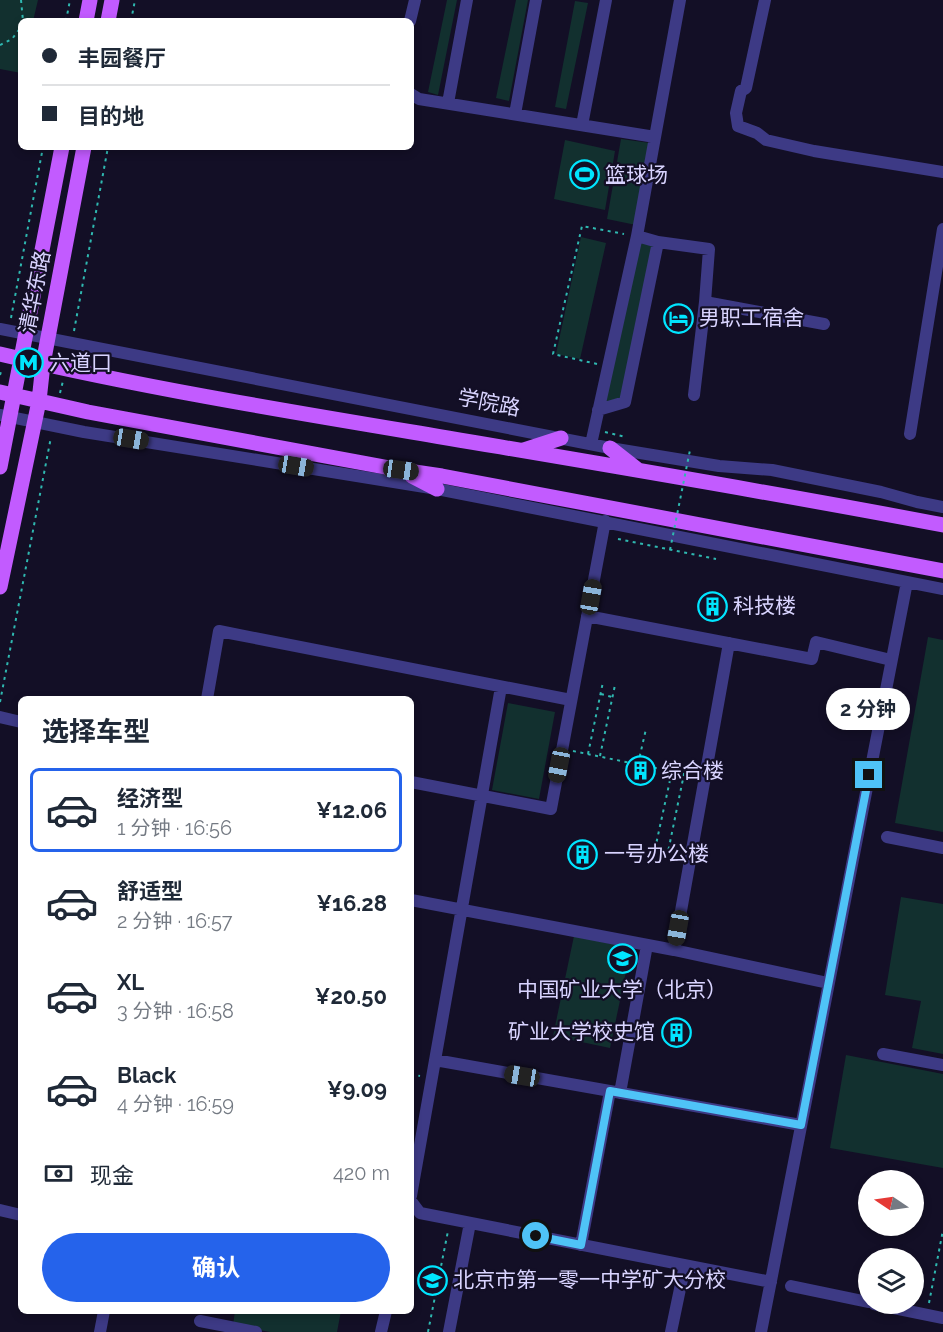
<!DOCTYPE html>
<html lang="zh">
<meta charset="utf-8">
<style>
:root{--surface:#fff;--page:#f6f6f7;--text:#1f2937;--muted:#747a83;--line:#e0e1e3;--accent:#2563eb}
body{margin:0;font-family:Raleway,"Noto Sans SC",sans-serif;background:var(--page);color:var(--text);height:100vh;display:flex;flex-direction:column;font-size:22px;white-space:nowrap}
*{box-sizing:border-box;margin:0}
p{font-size:20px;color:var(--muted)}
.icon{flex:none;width:33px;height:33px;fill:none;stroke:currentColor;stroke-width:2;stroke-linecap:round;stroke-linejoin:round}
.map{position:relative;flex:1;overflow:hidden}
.panel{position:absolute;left:18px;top:696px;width:396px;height:618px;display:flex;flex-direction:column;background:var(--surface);border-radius:9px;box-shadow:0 3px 9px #0003}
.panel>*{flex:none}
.banner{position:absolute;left:18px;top:18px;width:396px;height:132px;border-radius:9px;box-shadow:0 3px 9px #0003;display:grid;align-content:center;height:132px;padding:0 24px;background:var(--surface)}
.needle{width:39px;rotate:283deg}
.tools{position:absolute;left:858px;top:1170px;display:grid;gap:12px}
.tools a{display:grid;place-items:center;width:66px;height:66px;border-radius:50%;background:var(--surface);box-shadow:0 3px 9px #0003;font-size:30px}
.end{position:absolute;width:27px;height:27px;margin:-14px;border:8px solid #4fc3f7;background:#111;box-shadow:0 0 0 3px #111}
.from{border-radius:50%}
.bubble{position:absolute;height:42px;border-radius:21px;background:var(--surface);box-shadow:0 3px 9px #0003;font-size:20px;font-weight:700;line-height:42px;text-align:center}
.car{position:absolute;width:18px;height:36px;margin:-18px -9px;border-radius:8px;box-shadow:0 0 4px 2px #0007;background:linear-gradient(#222 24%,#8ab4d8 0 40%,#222 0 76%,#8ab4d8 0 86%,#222 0)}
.banner b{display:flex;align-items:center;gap:21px;height:57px;font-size:22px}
.banner b+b{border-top:2px solid var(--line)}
.banner i{width:15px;height:15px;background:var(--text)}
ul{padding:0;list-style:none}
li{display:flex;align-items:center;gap:18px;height:84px;margin:0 12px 9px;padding:0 12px;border:3px solid transparent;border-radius:9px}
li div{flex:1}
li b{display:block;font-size:22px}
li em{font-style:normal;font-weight:700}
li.current{border-color:var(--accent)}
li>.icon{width:54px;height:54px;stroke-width:1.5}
h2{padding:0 24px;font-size:27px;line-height:72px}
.pay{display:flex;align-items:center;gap:15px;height:66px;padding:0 24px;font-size:22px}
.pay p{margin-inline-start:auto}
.button{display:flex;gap:12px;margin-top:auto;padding:12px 24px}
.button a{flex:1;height:69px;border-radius:36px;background:var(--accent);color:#fff;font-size:24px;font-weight:700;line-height:69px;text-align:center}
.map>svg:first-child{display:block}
.green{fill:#12302f}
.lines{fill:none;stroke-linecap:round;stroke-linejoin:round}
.path{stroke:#2fb8b0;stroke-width:2;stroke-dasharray:3 4.5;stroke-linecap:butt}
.minor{stroke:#3d3a85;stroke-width:12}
.major{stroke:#c25bff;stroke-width:15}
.path-bridge{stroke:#2fb8b0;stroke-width:2;stroke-dasharray:3 4.5;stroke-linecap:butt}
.route{stroke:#4fc3f7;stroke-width:8}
.labels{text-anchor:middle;stroke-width:4.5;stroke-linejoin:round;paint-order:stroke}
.poi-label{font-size:21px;fill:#d9d4ff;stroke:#130f26;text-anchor:start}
.street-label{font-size:21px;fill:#d9d4ff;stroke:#130f26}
</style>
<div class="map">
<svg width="943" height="1332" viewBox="0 0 943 1332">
<rect width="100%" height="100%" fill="#130f26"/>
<!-- green -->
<path class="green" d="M0 0H38L33 21H21V73L0 69Z
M447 0H457L438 95 428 92Z
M516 0H528L509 101 496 98Z
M575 1 588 3 566 109 555 107Z
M621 139 650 143 636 225 607 219Z
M565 140 615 151 605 210 554 199Z
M581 237 606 243 580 359 556 354Z
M638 241 656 244 619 404 603 400Z
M928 637 943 640V832L895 823Z
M508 703 555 712 539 799 492 790Z
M901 897 943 904V1054L912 1048 921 1001 885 995Z
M574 936 631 948 610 1048 553 1036Z
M846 1055 943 1074V1168L830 1148Z
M235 1311H341L337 1332H270L233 1325Z"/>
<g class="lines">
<!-- path -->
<path class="path" d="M21 0 23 21
M66 21 70 0
M131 21 135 0
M0 45 12 39 21 27
M11 318 43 147
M74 331 108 147
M597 364 553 354 582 226 624 234
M0 375 2 368
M60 393 63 381
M605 432 626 437
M618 539 716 559
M601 694 612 697
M0 702 51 437
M573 751 684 774 668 852
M588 754 603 682
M600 756 615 685
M638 764 646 729
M655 849 672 771
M411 1074 420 1076
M929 1303 943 1230
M428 1332 448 1231"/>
<!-- minor -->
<path class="minor" d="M765 0 746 88 741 91 736 113 738 126 757 133 766 140 814 151 943 172
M410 21 415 0
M411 94 419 99 655 137
M448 103 467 0
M515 114 536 0
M582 125 606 0
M658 242 709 249 705 302 824 324
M0 329 610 448 719 466 772 470 881 492 917 502 943 507
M694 395 705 302
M598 410 625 402 658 242 637 236
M0 415 84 432 437 489 943 589
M910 434 943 229
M591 444 637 236 680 0
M587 616 812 659 816 642 891 660
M207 699 219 631 571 700
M0 717 21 722
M411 782 551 809 605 521
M887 837 943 848
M411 900 674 950 828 983
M674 950 729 643
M883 1054 943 1065
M435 1060 801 1125
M620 1093 647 945
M411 1196 501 687
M411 1201 420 1213 771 1282
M0 1210 21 1215
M581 1245 610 1091
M791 1286 868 1302
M874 1304 943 1318
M200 1321 256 1332
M100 1332 104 1311
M381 1332 386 1311
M449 1332 470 1223
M671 1332 685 1265
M761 1332 907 582"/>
<!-- major -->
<path class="major" d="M86 21 90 0
M108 21 112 0
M0 354C136 386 274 409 412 432 589 462 766 491 943 525
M0 392 88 412 401 470 442 476 943 571
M610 448 638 470
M524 450 561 438
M0 467 62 147
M412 476 437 489
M0 587 39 401 43 364 84 147"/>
<!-- path-bridge -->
<path class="path-bridge" d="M670 550 690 450"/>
</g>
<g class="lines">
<!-- route -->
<path class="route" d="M536 1236 581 1245 610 1091 801 1125 869 775"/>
</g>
<!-- icons -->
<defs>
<symbol id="stadium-ring" viewBox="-11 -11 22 22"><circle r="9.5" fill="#130f26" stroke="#00e5ff" stroke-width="1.5"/><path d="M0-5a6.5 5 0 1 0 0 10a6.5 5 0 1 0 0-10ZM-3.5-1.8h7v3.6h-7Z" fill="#00e5ff"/></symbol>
<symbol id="hotel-ring" viewBox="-11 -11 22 22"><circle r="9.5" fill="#130f26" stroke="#00e5ff" stroke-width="1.5"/><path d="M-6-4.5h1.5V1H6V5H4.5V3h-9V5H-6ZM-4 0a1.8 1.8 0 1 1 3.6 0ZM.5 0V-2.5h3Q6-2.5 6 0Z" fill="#00e5ff"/></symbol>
<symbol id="metro-ring" viewBox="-11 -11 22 22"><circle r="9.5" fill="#130f26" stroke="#00e5ff" stroke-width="1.5"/><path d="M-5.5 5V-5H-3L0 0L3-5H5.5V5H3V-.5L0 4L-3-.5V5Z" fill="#00e5ff"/></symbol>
<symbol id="building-ring" viewBox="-11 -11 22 22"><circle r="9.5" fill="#130f26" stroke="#00e5ff" stroke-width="1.5"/><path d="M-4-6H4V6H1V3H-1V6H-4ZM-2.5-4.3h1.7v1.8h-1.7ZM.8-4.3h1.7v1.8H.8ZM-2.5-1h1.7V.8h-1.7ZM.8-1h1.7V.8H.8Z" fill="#00e5ff"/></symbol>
<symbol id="university-ring" viewBox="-11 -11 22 22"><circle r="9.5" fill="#130f26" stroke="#00e5ff" stroke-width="1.5"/><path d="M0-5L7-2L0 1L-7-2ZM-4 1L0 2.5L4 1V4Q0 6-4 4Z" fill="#00e5ff"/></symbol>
<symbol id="school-ring" viewBox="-11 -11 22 22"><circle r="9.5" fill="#130f26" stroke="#00e5ff" stroke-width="1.5"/><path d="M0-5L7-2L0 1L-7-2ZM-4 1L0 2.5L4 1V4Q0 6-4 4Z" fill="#00e5ff"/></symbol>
</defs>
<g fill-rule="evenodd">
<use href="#stadium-ring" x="568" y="158" width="33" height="33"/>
<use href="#hotel-ring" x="662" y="302" width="33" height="33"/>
<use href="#metro-ring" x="12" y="346" width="33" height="33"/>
<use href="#building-ring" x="696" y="590" width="33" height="33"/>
<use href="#building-ring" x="624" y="754" width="33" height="33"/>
<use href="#building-ring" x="566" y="838" width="33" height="33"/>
<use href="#university-ring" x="606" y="942" width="33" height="33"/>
<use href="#building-ring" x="660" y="1016" width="33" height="33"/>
<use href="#school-ring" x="416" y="1264" width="33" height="33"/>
</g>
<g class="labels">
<!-- poi labels -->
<g class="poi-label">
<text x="605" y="182">篮球场</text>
<text x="699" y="325">男职工宿舍</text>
<text x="49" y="370">六道口</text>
<text x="733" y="613">科技楼</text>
<text x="661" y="778">综合楼</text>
<text x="604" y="861">一号办公楼</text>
<text x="622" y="997" text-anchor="middle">中国矿业大学（北京）</text>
<text x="655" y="1039" text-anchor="end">矿业大学校史馆</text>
<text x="453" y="1287">北京市第一零一中学矿大分校</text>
</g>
<!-- street labels -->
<g class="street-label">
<text transform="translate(35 292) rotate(-79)" y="7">清华东路</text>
<text transform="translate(489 403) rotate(11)" y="7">学院路</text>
</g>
</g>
</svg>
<div class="tools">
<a><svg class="needle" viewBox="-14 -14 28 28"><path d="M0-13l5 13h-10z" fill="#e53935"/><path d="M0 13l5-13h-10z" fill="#747a83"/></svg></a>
<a><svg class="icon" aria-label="layers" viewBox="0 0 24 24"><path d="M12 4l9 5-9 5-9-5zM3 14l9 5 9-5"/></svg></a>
</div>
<i class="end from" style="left:536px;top:1236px"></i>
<i class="end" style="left:869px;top:775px"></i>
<div class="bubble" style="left:826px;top:688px;width:84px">2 分钟</div>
<i class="car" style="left:131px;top:439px;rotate:99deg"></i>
<i class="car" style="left:296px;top:466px;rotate:99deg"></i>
<i class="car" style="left:401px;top:470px;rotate:98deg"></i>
<i class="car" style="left:591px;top:597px;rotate:10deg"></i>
<i class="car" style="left:559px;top:765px;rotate:191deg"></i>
<i class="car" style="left:678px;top:928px;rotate:190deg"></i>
<i class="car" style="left:522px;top:1076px;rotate:280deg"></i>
<div class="banner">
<b><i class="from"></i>丰园餐厅</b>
<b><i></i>目的地</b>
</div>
<section class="panel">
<h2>选择车型</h2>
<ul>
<li class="current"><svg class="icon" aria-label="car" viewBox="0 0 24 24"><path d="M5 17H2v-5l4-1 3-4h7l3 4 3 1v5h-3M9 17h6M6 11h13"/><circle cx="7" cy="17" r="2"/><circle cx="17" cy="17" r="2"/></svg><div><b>经济型</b><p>1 分钟 · 16:56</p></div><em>¥12.06</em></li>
<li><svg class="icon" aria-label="car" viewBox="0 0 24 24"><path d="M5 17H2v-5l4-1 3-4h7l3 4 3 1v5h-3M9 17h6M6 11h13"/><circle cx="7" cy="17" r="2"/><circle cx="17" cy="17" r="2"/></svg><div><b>舒适型</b><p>2 分钟 · 16:57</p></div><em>¥16.28</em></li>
<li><svg class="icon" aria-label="car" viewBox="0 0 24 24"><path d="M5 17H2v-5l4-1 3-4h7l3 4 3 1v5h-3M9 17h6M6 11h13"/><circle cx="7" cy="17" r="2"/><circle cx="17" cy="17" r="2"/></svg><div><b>XL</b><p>3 分钟 · 16:58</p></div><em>¥20.50</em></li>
<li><svg class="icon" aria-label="car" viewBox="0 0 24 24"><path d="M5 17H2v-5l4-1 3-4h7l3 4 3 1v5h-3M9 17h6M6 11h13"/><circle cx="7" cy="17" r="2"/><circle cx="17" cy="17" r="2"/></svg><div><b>Black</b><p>4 分钟 · 16:59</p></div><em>¥9.09</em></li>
</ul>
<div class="pay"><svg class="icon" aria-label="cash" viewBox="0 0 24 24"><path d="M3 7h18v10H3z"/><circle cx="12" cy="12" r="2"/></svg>现金<p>420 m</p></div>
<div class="button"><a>确认</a></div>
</section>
</div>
